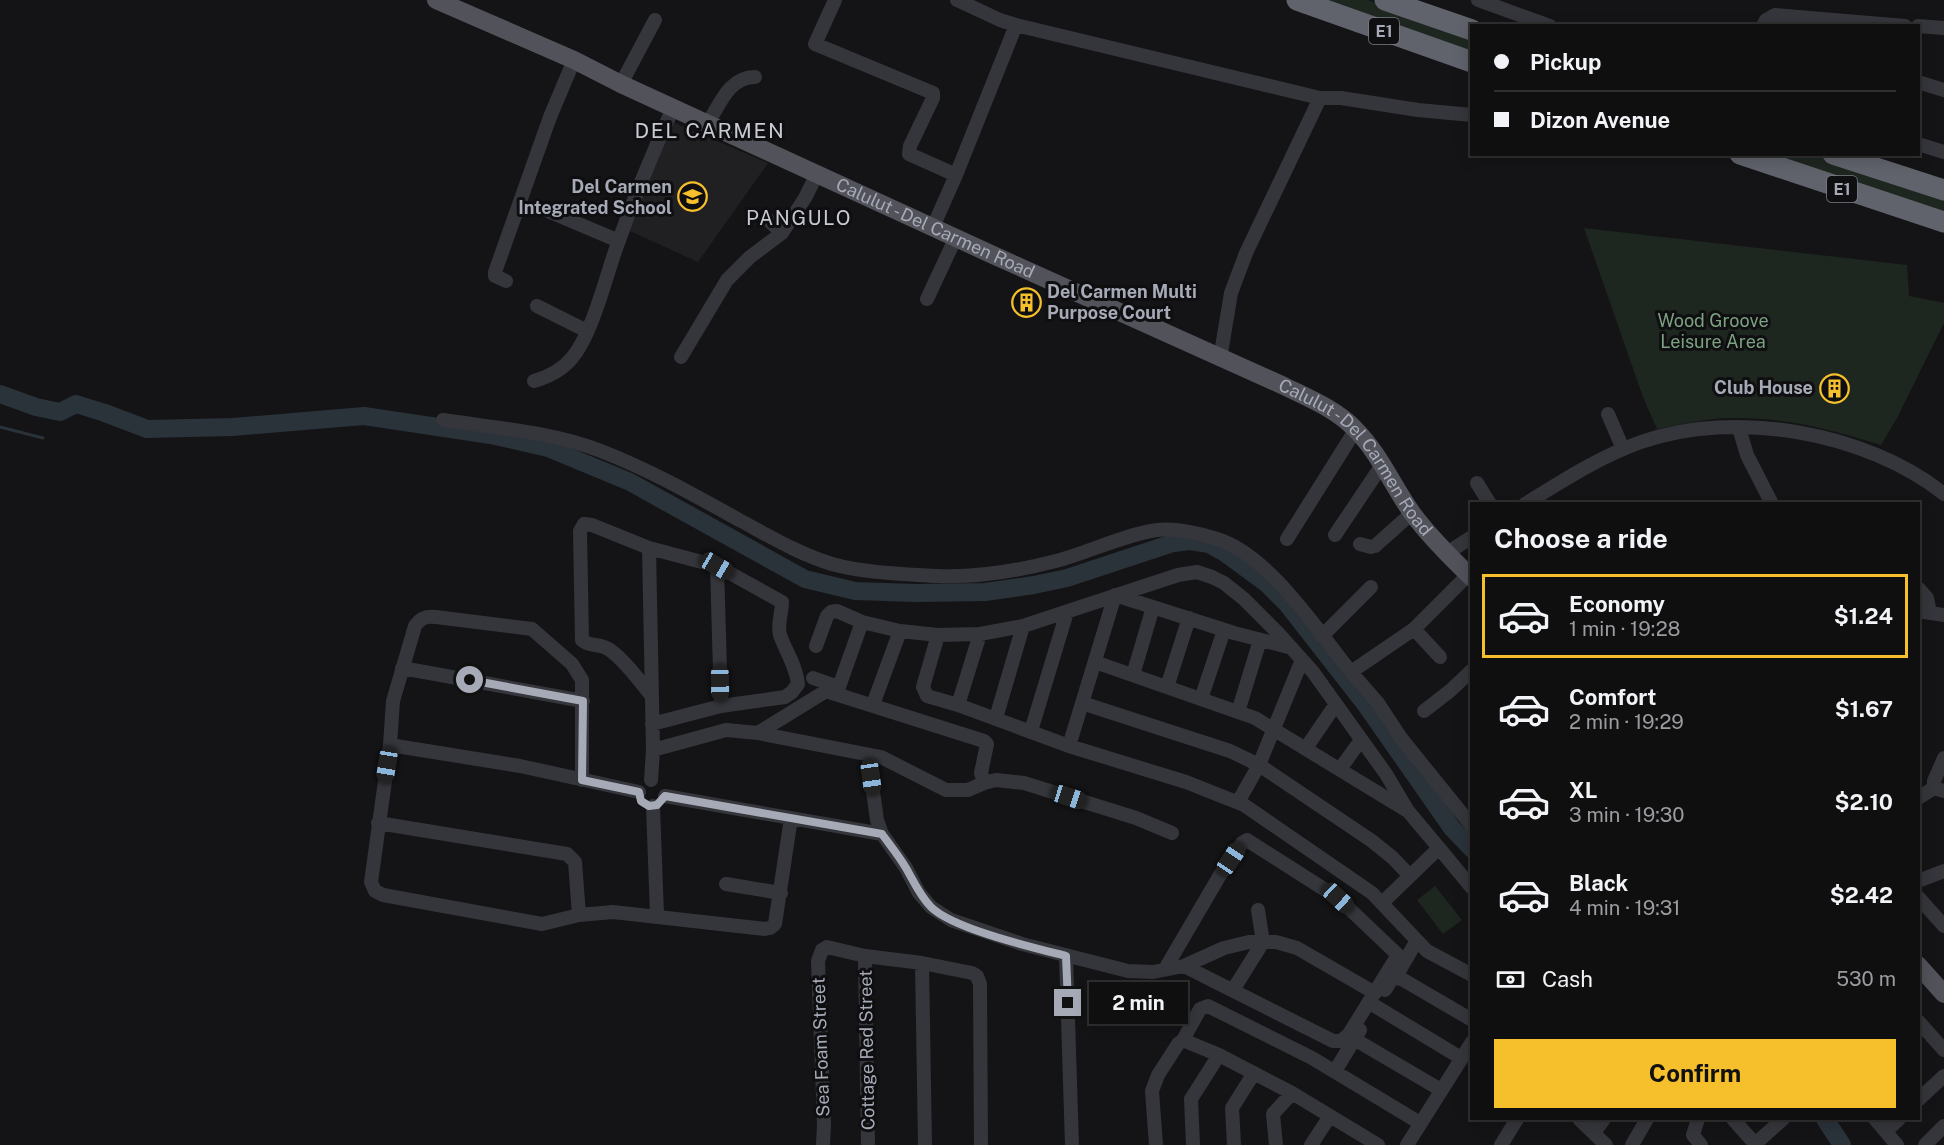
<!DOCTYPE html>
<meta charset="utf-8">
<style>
:root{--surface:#0f0f10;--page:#181819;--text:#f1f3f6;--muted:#9b9c9f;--line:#2f2f30;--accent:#f6c02c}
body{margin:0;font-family:"Public Sans",sans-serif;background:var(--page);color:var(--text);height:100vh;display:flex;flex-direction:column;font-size:22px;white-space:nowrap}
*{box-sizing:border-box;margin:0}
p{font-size:20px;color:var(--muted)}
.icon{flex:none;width:33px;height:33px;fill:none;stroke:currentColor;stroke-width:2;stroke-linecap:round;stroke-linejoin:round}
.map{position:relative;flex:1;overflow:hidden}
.drawer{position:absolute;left:1470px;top:502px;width:450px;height:618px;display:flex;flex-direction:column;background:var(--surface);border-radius:0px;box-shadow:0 3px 15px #0003,0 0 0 2px var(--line)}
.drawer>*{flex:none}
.banner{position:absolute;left:1470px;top:24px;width:450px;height:132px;border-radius:0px;box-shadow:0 3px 15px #0003,0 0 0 2px var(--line);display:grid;align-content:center;height:132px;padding:0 24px;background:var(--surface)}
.end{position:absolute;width:27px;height:27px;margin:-14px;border:8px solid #a6aab7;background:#111;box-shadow:0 0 0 3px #111}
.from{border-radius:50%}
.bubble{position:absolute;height:42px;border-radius:0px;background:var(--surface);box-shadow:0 3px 15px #0003,0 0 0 2px var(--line);font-size:20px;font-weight:700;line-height:42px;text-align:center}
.car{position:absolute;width:18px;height:36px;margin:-18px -9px;border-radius:8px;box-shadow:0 0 4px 2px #0007;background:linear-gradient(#222 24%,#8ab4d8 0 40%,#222 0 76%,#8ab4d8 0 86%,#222 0)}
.banner b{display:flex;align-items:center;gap:21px;height:57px;font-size:22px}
.banner b+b{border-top:2px solid var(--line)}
.banner i{width:15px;height:15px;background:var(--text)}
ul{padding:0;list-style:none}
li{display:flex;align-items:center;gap:18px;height:84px;margin:0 12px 9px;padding:0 12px;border:3px solid transparent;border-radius:0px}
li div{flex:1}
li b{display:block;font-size:22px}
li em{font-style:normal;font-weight:700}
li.selected{border-color:var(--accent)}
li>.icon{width:54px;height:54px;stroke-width:1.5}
h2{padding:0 24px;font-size:27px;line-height:72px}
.pay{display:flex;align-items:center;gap:15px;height:66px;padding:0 24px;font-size:22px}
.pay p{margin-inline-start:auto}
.primary-button{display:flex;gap:12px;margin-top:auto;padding:12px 24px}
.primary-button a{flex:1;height:69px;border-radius:0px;background:var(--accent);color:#111;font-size:24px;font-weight:700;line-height:69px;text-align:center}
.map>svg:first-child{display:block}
.built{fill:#202023}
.green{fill:#1e2620}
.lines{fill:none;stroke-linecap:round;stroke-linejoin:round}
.stream{stroke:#2a323a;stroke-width:3}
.river{stroke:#2a323a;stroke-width:18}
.minor{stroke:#35363b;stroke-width:14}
.major{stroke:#51525a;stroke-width:18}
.highway{stroke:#61636c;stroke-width:21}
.route{stroke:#a6aab7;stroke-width:8}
.labels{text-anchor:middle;stroke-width:6;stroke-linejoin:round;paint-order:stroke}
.shield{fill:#0f0f11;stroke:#797c85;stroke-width:1.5}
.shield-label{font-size:16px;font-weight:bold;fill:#a6aab7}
.poi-label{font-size:18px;font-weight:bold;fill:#a6aab7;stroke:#0f0f11;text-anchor:end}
.street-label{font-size:18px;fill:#a6aab7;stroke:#0f0f11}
.park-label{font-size:18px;fill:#7ca281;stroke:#0f0f11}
.neighbourhood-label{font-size:20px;letter-spacing:1.5px;fill:#c7c9d3;stroke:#0f0f11}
.quarter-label{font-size:21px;letter-spacing:1.5px;fill:#c7c9d3;stroke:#0f0f11}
</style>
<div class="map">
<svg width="1944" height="1145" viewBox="0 0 1944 1145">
<rect width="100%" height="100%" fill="#141416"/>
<!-- built -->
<path class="built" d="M670 121 768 163 698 262 630 231Z"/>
<!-- green -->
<path class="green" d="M1308 0H1368L1471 37V59Z
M1754 155H1816L1944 196V216Z
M1584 228 1907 265 1909 296 1944 303V323L1897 418 1881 445C1829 429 1785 417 1730 418 1706 418 1681 425 1657 429L1643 397Z
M1435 886 1462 920 1443 934 1417 900Z"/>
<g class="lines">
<!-- stream -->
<path class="stream" d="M0 427 43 438"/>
<!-- river -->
<path class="river" d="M0 394 36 407 60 412 76 404 105 413 147 429 233 427 364 416 491 435 548 448 630 482 805 579 855 591 916 593 985 592 1034 585 1067 578 1173 543 1190 541 1209 544 1225 553 1266 583 1287 604 1366 705 1452 828 1472 849
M1825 1119 1842 1145"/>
<!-- minor -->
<path class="minor" d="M835 0 815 44 933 93V98L910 146 909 154 956 175
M957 0 1000 20 1016 25 1320 98H1341L1418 110 1472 115
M1478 0 1550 26
M1763 26 1766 20 1775 15 1905 26
M1918 26 1944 28
M1918 82 1944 90
M621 84 655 20
M708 123C720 104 729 77 755 77
M1918 144 1944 152
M548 211 619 241
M767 219 782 233
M933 227 956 175 1016 25
M506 281 495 276V272L550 117 574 60
M927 299 956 237
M537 306 587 331
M681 357 727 280 750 257 782 233 805 198 817 174
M1220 359 1231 293 1246 253 1320 98
M534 381C548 377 562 370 572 358 593 333 606 275 618 243 634 198 653 152 673 108
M1608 414 1623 449
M443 420C496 428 552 432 601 451 650 470 696 496 741 521 771 537 799 554 832 564 863 573 904 574 937 576 977 578 1017 571 1056 561 1087 553 1126 534 1157 530 1177 528 1198 533 1217 539 1269 555 1317 630 1351 672L1414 629 1468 575
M1739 428 1747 455 1772 504
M1477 483 1490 504
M1525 504C1562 481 1599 457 1641 442 1735 409 1866 432 1944 494
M1335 535 1382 465
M1287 539 1356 429
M1360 544 1371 547 1375 546 1412 513
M649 548 653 750 651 780
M1447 553 1472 537
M717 566 721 706
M1918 588 1927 598 1930 613
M1918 611 1944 615
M1414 629 1440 657
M938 635 923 687 927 696 958 705 1069 746 1186 782 1244 805 1372 893 1427 951 1472 975
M1322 636 1371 587
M816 646 827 616 831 612 837 611 862 622 900 631 938 635 980 634 1023 626 1178 575 1197 572 1212 577 1224 583 1244 599 1278 633 1313 672 1386 774 1408 811 1439 848
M1095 662 1255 718 1406 810
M402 668 583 701
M1351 672 1378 703 1401 738 1472 826
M1133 675 1153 607
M813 678 839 687
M839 687 862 622
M1167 687 1189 618
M651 695C641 683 619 652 604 647 596 644 588 646 582 640L580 531 584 524 592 525 649 548 717 566 782 602C782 612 777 626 780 635 786 652 796 665 798 684L792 692 785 697 721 706 652 724
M875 699 900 631
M1201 699 1224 630
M1082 703 1230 751 1259 765 1372 841 1393 858 1410 876
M958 705 980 634
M1424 711 1451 690 1472 670
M1238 712 1260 640
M996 718 1023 626
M1031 731 1067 612
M758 733 826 691 984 741 987 744 981 773 984 783
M390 745 520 766 639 792
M1069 746 1115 595 1234 633 1292 648
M1306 748 1336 704
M653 750 726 730 758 733 881 757 946 790H968L984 783 996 780 1024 783 1136 818 1172 833
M868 755 877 820 882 834 906 868 919 893 931 907 951 920 1022 944 1128 971 1153 972 1184 966 1224 948 1249 942H1276L1297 948 1375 993
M1340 769 1361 740
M582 780V680L572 664 532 629 436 617C425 616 421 618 415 626L393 701 390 745 371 882 375 891 383 895 542 924 579 915 613 912 765 929 770 928 775 924 791 818
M1934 788V781L1944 758
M665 796 882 834
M1918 798 1934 788 1944 791
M1238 802 1259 765 1302 660
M653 806 657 915
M378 823 567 854 575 862 579 915
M1918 881 1944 871
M726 884 781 893
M1918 897 1944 926
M1382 903 1439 848 1472 888
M865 956 868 1145
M1066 956 1072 1145
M922 963 925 1145
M1165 969 1220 875 1242 843 1247 840 1338 898 1398 955 1349 1034 1341 1041H1333L1184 966
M1398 973 1416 942
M1233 990 1263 942 1258 910
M1385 990 1392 979 1400 978 1472 1020
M1375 1006 1461 1058
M1918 1021 1944 1050
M1354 1039 1441 1090
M1183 1040 1200 1009 1208 1006 1312 1058 1420 1123
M1335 1071 1360 1030
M1918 1100 1944 1076
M1579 1119 1606 1145
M1698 1119 1693 1135 1701 1145
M1733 1119 1756 1145
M1875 1119 1897 1145
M1886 1131 1899 1119
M1594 1133 1604 1119
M1755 1144 1783 1119
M823 1145 824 1124 818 961 822 950 827 947 865 956 922 963 972 973 977 976 980 984 981 1145
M1156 1145 1152 1091 1158 1075 1178 1044 1183 1040 1219 1055 1292 1093 1378 1145
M1193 1145 1191 1099 1219 1055
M1234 1145 1232 1108 1254 1073
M1276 1145 1273 1114 1292 1093
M1311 1145 1330 1116
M1407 1145 1472 1042
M1501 1145 1517 1119
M1632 1145 1647 1119
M1925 1145 1944 1126"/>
<!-- major -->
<g class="major">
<path id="s1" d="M436 0 574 60 621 84 993 255 1284 386C1308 398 1336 409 1355 429 1379 453 1393 486 1412 513 1429 536 1451 558 1472 578"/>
<path d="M1918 965 1944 994"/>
</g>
<!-- highway -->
<path class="highway" d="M1297 0 1472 62
M1385 0 1472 30
M1740 154 1944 222
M1833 154 1944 190"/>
</g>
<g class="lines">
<!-- route -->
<path class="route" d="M470 680 583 701 582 780 639 792 641 801 649 806 657 805 665 796 882 834C890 845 899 856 906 868 914 882 920 896 931 907 953 929 1035 948 1066 956L1068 1003"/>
</g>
<!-- icons -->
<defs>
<symbol id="school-ring" viewBox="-11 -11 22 22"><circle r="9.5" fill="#0f0f11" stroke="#f6c02c" stroke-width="1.5"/><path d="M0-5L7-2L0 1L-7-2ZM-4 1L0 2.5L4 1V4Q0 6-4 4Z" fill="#f6c02c"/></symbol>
<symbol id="building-ring" viewBox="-11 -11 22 22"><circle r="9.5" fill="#0f0f11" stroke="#f6c02c" stroke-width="1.5"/><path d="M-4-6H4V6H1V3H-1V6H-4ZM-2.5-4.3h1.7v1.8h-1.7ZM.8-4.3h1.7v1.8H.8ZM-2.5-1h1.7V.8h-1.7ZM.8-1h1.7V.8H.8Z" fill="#f6c02c"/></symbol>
</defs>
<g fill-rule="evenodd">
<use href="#school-ring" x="676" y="180" width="33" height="33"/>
<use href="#building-ring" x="1010" y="286" width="33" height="33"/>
<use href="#building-ring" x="1818" y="372" width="33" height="33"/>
</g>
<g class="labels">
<!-- shield labels -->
<g class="shield">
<rect x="1369" y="18" width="30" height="26" rx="4.5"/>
<rect x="1827" y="176" width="30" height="26" rx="4.5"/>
</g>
<g class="shield-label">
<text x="1384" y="37">E1</text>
<text x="1842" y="195">E1</text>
</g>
<!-- poi labels -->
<g class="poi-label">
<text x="672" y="193">Del Carmen<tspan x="672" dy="21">Integrated School</tspan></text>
<text x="1047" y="298" text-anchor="start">Del Carmen Multi<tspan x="1047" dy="21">Purpose Court</tspan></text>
<text x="1813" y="394">Club House</text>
</g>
<!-- street labels -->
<g class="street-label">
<text dy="6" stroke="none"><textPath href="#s1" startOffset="549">Calulut - Del Carmen Road</textPath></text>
<text dy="6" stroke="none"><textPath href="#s1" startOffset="1035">Calulut - Del Carmen Road</textPath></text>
<text transform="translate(821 1047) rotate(-92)" y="6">Sea Foam Street</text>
<text transform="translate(867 1050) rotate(-91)" y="6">Cottage Red Street</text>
</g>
<!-- park labels -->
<g class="park-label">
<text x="1713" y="327">Wood Groove<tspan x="1713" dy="21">Leisure Area</tspan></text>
</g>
<!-- neighbourhood labels -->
<g class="neighbourhood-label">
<text x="799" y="225">PANGULO</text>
</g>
<!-- quarter labels -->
<g class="quarter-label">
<text x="710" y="138">DEL CARMEN</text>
</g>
</g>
</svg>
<i class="end from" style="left:470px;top:680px"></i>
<i class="end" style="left:1068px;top:1003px"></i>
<div class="bubble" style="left:1089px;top:982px;width:99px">2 min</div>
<i class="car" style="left:717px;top:566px;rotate:120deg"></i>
<i class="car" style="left:720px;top:683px;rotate:179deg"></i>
<i class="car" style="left:387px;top:765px;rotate:189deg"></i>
<i class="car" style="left:871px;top:777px;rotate:172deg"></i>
<i class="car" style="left:1069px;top:797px;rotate:108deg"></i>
<i class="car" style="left:1231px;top:859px;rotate:34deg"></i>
<i class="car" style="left:1338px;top:898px;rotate:133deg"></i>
<div class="banner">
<b><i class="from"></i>Pickup</b>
<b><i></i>Dizon Avenue</b>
</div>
<section class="drawer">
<h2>Choose a ride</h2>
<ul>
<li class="selected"><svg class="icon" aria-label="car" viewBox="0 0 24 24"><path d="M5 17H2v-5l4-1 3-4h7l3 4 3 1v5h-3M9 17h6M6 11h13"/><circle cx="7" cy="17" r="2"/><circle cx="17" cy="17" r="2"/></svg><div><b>Economy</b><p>1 min · 19:28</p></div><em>$1.24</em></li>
<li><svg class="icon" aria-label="car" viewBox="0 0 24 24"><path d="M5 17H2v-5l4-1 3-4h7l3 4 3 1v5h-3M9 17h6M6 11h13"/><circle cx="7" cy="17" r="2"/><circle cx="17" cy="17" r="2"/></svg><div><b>Comfort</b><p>2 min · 19:29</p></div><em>$1.67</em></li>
<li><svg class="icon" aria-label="car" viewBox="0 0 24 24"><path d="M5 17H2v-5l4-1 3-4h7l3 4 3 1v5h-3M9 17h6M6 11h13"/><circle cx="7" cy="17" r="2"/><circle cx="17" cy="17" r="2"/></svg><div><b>XL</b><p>3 min · 19:30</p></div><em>$2.10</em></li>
<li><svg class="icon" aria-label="car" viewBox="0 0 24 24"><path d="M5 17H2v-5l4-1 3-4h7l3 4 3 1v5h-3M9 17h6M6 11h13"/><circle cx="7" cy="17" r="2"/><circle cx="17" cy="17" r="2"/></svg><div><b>Black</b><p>4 min · 19:31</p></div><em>$2.42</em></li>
</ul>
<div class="pay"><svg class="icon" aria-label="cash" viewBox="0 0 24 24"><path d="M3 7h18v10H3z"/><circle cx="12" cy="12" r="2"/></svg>Cash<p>530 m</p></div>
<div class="primary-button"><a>Confirm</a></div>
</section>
</div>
